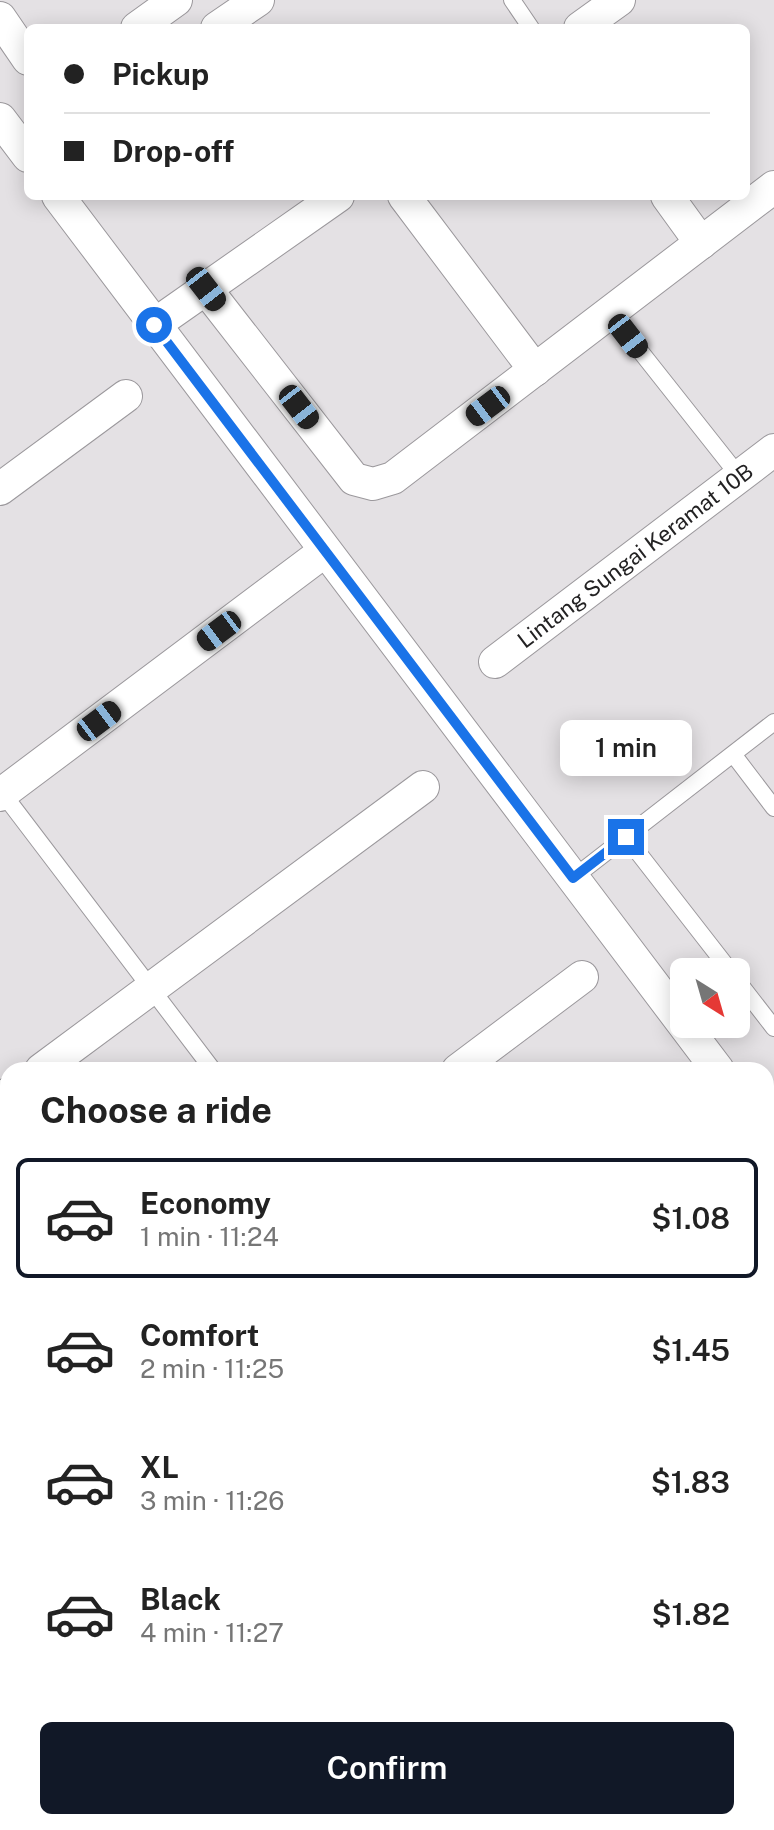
<!DOCTYPE html>
<meta charset="utf-8">
<style>
:root{--surface:#fff;--page:#f2f2f2;--text:#222;--muted:#767676;--line:#e0e0e0;--accent:#111827}
body{margin:0;font-family:"Public Sans",sans-serif;background:var(--page);color:var(--text);height:100vh;display:flex;flex-direction:column;font-size:30px;white-space:nowrap}
*{box-sizing:border-box;margin:0}
p{font-size:26px;color:var(--muted)}
.icon{flex:none;width:44px;height:44px;fill:none;stroke:currentColor;stroke-width:2;stroke-linecap:round;stroke-linejoin:round}
.map{position:relative;flex:1;overflow:hidden}
.drawer{position:absolute;left:0px;top:1062px;width:774px;height:768px;display:flex;flex-direction:column;background:var(--surface);border-radius:24px 24px 0 0;box-shadow:0 4px 20px #0003}
.drawer>*{flex:none}
.guide{position:absolute;left:24px;top:24px;width:726px;height:176px;border-radius:12px;box-shadow:0 4px 20px #0003;display:grid;align-content:center;height:176px;padding:0 40px;background:var(--surface)}
.needle{width:52px;rotate:143deg}
.fabs{position:absolute;left:670px;top:958px;display:grid;gap:16px}
.fabs a{display:grid;place-items:center;width:80px;height:80px;border-radius:12px;background:var(--surface);box-shadow:0 4px 20px #0003;font-size:40px}
.end{position:absolute;width:36px;height:36px;margin:-18px;border:10px solid #1a73e8;background:#fff;box-shadow:0 0 0 4px #fff}
.from{border-radius:50%}
.bubble{position:absolute;height:56px;border-radius:12px;background:var(--surface);box-shadow:0 4px 20px #0003;font-size:26px;font-weight:600;line-height:56px;text-align:center}
.car{position:absolute;width:24px;height:48px;margin:-24px -12px;border-radius:10px;box-shadow:0 0 6px 2px #0007;background:linear-gradient(#222 24%,#8ab4d8 0 40%,#222 0 76%,#8ab4d8 0 86%,#222 0)}
.guide b{display:flex;align-items:center;gap:28px;height:76px;font-size:30px}
.guide b+b{border-top:2px solid var(--line)}
.guide i{width:20px;height:20px;background:var(--text)}
ul{padding:0;list-style:none}
li{display:flex;align-items:center;gap:24px;height:120px;margin:0 16px 12px;padding:0 24px;border:4px solid transparent;border-radius:12px}
li div{flex:1}
li b{display:block;font-size:30px}
li em{font-style:normal;font-weight:600}
li.active{border-color:var(--accent)}
li>.icon{width:72px;height:72px;stroke-width:1.5}
h2{padding:0 40px;font-size:36px;line-height:96px}
.button{display:flex;gap:16px;margin-top:auto;padding:16px 40px}
.button a{flex:1;height:92px;border-radius:12px;background:var(--accent);color:#fff;font-size:32px;font-weight:600;line-height:92px;text-align:center}
.map>svg:first-child{display:block}
.building{fill:#462f48;filter:url(#shadow)}
.lines{fill:none;stroke-linecap:round;stroke-linejoin:round}
.service-casing{stroke:#9b989c;stroke-width:18}
.minor-casing{stroke:#9b989c;stroke-width:34}
.service{stroke:#fff;stroke-width:16}
.minor{stroke:#fff;stroke-width:32}
.route{stroke:#1a73e8;stroke-width:10}
.labels{text-anchor:middle;stroke-width:8;stroke-linejoin:round;paint-order:stroke}
.street-label{font-size:22px;fill:#232223;stroke:#f1eef2}
</style>
<div class="map">
<svg width="774" height="1830" viewBox="0 0 774 1830">
<defs>
<filter id="shadow"><feDropShadow dx="-7" dy="7" stdDeviation="0" flood-color="#0004"/></filter>
</defs>
<rect width="100%" height="100%" fill="#e4e1e4"/>
<!-- building -->
<path class="building" d="M774 1436V1602L766 1608V1442Z
M0 1615 8 1626V1642L0 1648Z
M774 1650V1786L766 1792V1656Z
M372 1822H485L475 1830H378Z
M549 1822H726L716 1830H539Z"/>
<g class="lines">
<defs>
<path id="service" d="M512 0 531 28
M610 313 739 476
M733 754 774 808
M1 791 213 1070
M626 837 731 972
M573 878 774 722
M736 979 774 1028
M766 1379 774 1373
M766 1621 774 1615
M492 1830 503 1822"/>
<g id="minor">
<path d="M0 18 28 59"/>
<path d="M137 28 176 0"/>
<path d="M217 28 258 0"/>
<path d="M580 28 619 0"/>
<path d="M0 119 28 156"/>
<path d="M58 196 718 1070"/>
<path d="M404 196 535 370"/>
<path d="M667 196 701 243"/>
<path d="M206 289 354 479 373 484 393 478 774 187"/>
<path d="M154 325 338 196"/>
<path d="M0 489 126 396"/>
<path id="s1" d="M495 662 774 450"/>
<path d="M0 795 325 551"/>
<path d="M41 1070 423 787"/>
<path d="M458 1070 582 977"/>
<path d="M0 1100 8 1094"/>
<path d="M766 1133 774 1143"/>
<path d="M766 1232 774 1226"/>
<path d="M766 1267 774 1261"/>
<path d="M0 1411 8 1405"/>
<path d="M0 1508 8 1518"/>
<path d="M0 1718 8 1712"/>
<path d="M324 1822 329 1830"/>
<path d="M0 1830 10 1822"/>
<path d="M145 1830 156 1822"/>
<path d="M771 1830 774 1827"/>
</g>
</defs>
<!-- service casing -->
<use href="#service" class="service-casing"/>
<!-- minor casing -->
<use href="#minor" class="minor-casing"/>
<!-- service -->
<use href="#service" class="service"/>
<!-- minor -->
<use href="#minor" class="minor"/>
</g>
<g class="lines">
<!-- route -->
<path class="route" d="M154 325 573 878 626 837"/>
</g>
<g class="labels">
<!-- street labels -->
<g class="street-label">
<text dy="8" stroke="none"><textPath href="#s1" startOffset="176">Lintang Sungai Keramat 10B</textPath></text>
</g>
</g>
</svg>
<div class="fabs">
<a><svg class="needle" viewBox="-14 -14 28 28"><path d="M0-13l5 13h-10z" fill="#e53935"/><path d="M0 13l5-13h-10z" fill="#767676"/></svg></a>
</div>
<i class="end from" style="left:154px;top:325px"></i>
<i class="end" style="left:626px;top:837px"></i>
<div class="bubble" style="left:560px;top:720px;width:132px">1 min</div>
<i class="car" style="left:206px;top:289px;rotate:142deg"></i>
<i class="car" style="left:628px;top:336px;rotate:142deg"></i>
<i class="car" style="left:488px;top:406px;rotate:233deg"></i>
<i class="car" style="left:299px;top:407px;rotate:142deg"></i>
<i class="car" style="left:219px;top:631px;rotate:233deg"></i>
<i class="car" style="left:99px;top:721px;rotate:53deg"></i>
<div class="guide">
<b><i class="from"></i>Pickup</b>
<b><i></i>Drop-off</b>
</div>
<section class="drawer">
<h2>Choose a ride</h2>
<ul>
<li class="active"><svg class="icon" aria-label="car" viewBox="0 0 24 24"><path d="M5 17H2v-5l4-1 3-4h7l3 4 3 1v5h-3M9 17h6M6 11h13"/><circle cx="7" cy="17" r="2"/><circle cx="17" cy="17" r="2"/></svg><div><b>Economy</b><p>1 min · 11:24</p></div><em>$1.08</em></li>
<li><svg class="icon" aria-label="car" viewBox="0 0 24 24"><path d="M5 17H2v-5l4-1 3-4h7l3 4 3 1v5h-3M9 17h6M6 11h13"/><circle cx="7" cy="17" r="2"/><circle cx="17" cy="17" r="2"/></svg><div><b>Comfort</b><p>2 min · 11:25</p></div><em>$1.45</em></li>
<li><svg class="icon" aria-label="car" viewBox="0 0 24 24"><path d="M5 17H2v-5l4-1 3-4h7l3 4 3 1v5h-3M9 17h6M6 11h13"/><circle cx="7" cy="17" r="2"/><circle cx="17" cy="17" r="2"/></svg><div><b>XL</b><p>3 min · 11:26</p></div><em>$1.83</em></li>
<li><svg class="icon" aria-label="car" viewBox="0 0 24 24"><path d="M5 17H2v-5l4-1 3-4h7l3 4 3 1v5h-3M9 17h6M6 11h13"/><circle cx="7" cy="17" r="2"/><circle cx="17" cy="17" r="2"/></svg><div><b>Black</b><p>4 min · 11:27</p></div><em>$1.82</em></li>
</ul>
<div class="button"><a>Confirm</a></div>
</section>
</div>
